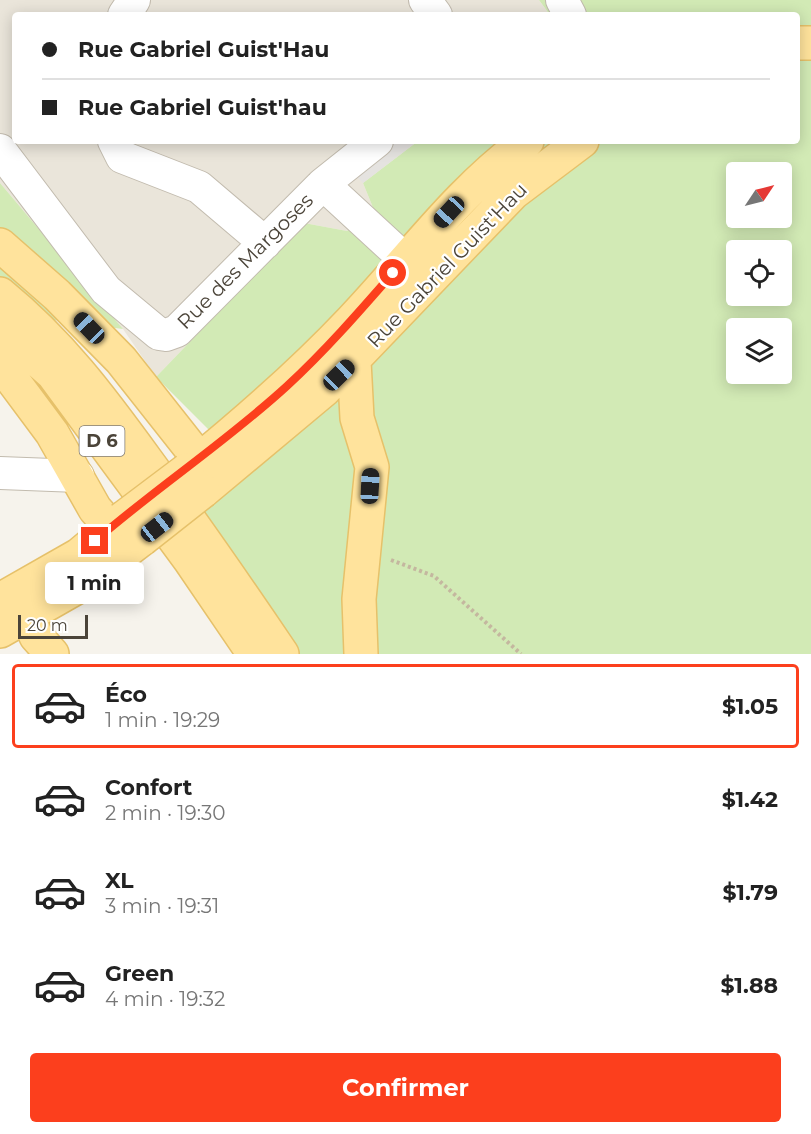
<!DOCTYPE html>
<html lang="fr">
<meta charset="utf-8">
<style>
:root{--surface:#fff;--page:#f6f6f6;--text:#222;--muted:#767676;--line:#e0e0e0;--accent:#fc3f1d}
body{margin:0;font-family:Montserrat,sans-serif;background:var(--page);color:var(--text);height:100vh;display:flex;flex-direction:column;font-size:22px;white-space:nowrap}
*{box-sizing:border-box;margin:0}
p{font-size:20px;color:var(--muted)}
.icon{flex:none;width:33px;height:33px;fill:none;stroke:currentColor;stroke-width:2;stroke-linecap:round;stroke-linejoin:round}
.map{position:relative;height:654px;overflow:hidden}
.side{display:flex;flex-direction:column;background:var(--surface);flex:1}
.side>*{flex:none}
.guide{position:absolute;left:12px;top:12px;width:788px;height:132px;border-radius:6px;box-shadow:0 3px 15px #0003;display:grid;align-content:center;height:132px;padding:0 30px;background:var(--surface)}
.needle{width:39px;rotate:55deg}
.controls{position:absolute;left:726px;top:162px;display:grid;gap:12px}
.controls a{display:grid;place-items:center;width:66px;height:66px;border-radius:6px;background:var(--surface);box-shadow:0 3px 15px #0003;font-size:30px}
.scale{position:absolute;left:18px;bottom:15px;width:70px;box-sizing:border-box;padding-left:6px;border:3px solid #4b4439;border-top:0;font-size:16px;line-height:21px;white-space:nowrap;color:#4b4439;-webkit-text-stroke:4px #fff;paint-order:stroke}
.end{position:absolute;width:27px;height:27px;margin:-14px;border:8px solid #fc3f1d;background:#fff;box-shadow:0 0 0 3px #fff}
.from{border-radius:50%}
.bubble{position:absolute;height:42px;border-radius:6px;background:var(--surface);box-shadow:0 3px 15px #0003;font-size:20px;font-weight:700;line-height:42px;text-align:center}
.car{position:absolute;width:18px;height:36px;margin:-18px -9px;border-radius:8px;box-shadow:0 0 4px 2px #0007;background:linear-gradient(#222 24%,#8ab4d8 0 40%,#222 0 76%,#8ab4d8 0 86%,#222 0)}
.guide b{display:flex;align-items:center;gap:21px;height:57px;font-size:22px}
.guide b+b{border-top:2px solid var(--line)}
.guide i{width:15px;height:15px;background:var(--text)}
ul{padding:10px 0 0;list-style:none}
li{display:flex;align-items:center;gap:18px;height:84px;margin:0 12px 9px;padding:0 18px;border:3px solid transparent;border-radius:6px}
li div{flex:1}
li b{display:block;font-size:22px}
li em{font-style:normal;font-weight:700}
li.on{border-color:var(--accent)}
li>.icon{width:54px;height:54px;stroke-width:1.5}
.action{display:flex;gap:12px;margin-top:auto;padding:12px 30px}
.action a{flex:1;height:69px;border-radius:6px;background:var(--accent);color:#fff;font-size:24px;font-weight:700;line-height:69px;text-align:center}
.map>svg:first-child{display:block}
.residential{fill:#eae5da}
.grass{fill:#d2eab5;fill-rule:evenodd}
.parking{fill:#e5e3e0}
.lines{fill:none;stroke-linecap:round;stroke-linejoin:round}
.minor-casing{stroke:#c2bbae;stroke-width:34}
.major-casing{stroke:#e6c16a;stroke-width:36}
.path{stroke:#c4b79f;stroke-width:4;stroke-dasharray:3 3;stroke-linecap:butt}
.minor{stroke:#fff;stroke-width:32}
.major{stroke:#ffe39c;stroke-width:33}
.major-bridge-casing{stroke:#e6c16a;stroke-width:36;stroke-linecap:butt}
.major-bridge{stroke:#ffe39c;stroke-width:33}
.route{stroke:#fc3f1d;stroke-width:8}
.labels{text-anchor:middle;stroke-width:4.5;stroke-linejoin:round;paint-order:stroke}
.shield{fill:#fff;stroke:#817c74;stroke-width:1.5}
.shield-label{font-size:18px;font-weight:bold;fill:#4b4439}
.street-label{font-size:20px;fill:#4b4439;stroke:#fff}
</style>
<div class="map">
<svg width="811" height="654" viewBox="0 0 811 654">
<rect width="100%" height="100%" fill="#f6f3ec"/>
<!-- residential -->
<path class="residential" d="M0 0H539L550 15H15V141H418L363 183 374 210 347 231 304 223 156 377 123 329 0 183Z"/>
<!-- grass -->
<path class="grass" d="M539 0H811V654H245L200 513 243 477 208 429 156 377 304 223 347 231 374 210 363 183 418 141H796V15H550ZM736 172H782V218H736ZM736 250H782V296H736ZM736 328H782V374H736Z
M0 183 123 329 0 313Z"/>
<!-- parking -->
<path class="parking" d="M377 141H418L363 183 346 166Z"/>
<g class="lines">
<defs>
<path id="minor" d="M425 0 436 15
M562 0 570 15
M124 15 134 0
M114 141 122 157 199 187 265 243
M0 150 106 290 159 334 166 335 177 331 323 184 425 278
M323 184 377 141
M0 473 78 476"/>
<path id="major" d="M796 43H811
M0 245 57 295 121 360 200 460 202 480
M0 294C60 343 101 398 146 460 193 524 238 589 282 654
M0 327 53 374 190 560 254 654
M354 361 357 418 372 467 359 599 361 654
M0 363 52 433 95 509 111 527 142 539
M187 470C245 423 301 374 352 320 410 259 459 190 527 141
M203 491 324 390 513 193 582 141
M37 598 27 615 36 636 52 654
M0 600 79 555 122 519
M0 631 86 582 142 539"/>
</defs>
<!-- minor casing -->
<use href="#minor" class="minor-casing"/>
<!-- major casing -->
<use href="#major" class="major-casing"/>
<!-- path -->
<path class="path" d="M391 560 434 576 521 654"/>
<!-- minor -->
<use href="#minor" class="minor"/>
<!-- major -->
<use href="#major" class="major"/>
<defs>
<path id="major-bridge" d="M122 519 187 470
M142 539 203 491"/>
</defs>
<!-- major-bridge casing -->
<use href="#major-bridge" class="major-bridge-casing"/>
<!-- major-bridge -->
<use href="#major-bridge" class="major-bridge"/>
</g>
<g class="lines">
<!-- route -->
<path class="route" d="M95 541C157 487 226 442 287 386 325 351 359 312 393 273"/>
</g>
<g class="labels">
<!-- shield labels -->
<rect class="shield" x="79.5" y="426" width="45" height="30" rx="4.5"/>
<g class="shield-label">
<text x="102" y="447">D 6</text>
</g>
<!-- street labels -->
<g class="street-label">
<text transform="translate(245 261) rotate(-45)" y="7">Rue des Margoses</text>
<text transform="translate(447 265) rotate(-46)" y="7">Rue Gabriel Guist'Hau</text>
</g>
</g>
</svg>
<div class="controls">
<a><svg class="needle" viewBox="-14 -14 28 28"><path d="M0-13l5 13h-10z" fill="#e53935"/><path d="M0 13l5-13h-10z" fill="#767676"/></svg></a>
<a><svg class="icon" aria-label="locate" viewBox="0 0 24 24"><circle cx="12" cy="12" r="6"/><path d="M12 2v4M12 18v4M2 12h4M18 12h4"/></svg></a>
<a><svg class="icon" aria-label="layers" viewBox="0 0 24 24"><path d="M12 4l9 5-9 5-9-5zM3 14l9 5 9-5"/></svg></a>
</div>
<div class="scale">20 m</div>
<i class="end from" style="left:393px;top:273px"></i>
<i class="end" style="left:95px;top:541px"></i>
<div class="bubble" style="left:45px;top:562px;width:99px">1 min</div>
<i class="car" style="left:449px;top:212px;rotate:223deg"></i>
<i class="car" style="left:89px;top:328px;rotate:316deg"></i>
<i class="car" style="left:339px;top:375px;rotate:46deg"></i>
<i class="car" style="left:370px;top:486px;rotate:3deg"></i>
<i class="car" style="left:157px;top:527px;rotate:52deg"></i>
<div class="guide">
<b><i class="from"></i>Rue Gabriel Guist'Hau</b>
<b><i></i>Rue Gabriel Guist'hau</b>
</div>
</div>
<section class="side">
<ul>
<li class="on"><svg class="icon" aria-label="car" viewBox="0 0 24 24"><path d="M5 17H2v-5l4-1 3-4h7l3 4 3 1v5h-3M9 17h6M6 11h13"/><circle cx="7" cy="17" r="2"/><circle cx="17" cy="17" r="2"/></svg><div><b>Éco</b><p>1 min · 19:29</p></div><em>$1.05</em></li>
<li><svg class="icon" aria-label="car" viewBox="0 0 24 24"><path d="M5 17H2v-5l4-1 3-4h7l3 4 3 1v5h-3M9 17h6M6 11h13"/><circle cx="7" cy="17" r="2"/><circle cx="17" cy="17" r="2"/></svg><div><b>Confort</b><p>2 min · 19:30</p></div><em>$1.42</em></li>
<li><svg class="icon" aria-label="car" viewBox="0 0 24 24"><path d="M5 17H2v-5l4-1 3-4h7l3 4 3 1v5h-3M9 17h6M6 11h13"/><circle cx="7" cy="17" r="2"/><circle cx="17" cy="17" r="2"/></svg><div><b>XL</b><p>3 min · 19:31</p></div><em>$1.79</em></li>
<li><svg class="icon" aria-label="car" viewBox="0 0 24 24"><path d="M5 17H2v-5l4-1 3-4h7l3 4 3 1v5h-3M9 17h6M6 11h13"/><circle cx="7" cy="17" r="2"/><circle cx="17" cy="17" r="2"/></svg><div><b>Green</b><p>4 min · 19:32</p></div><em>$1.88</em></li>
</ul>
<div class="action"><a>Confirmer</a></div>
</section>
